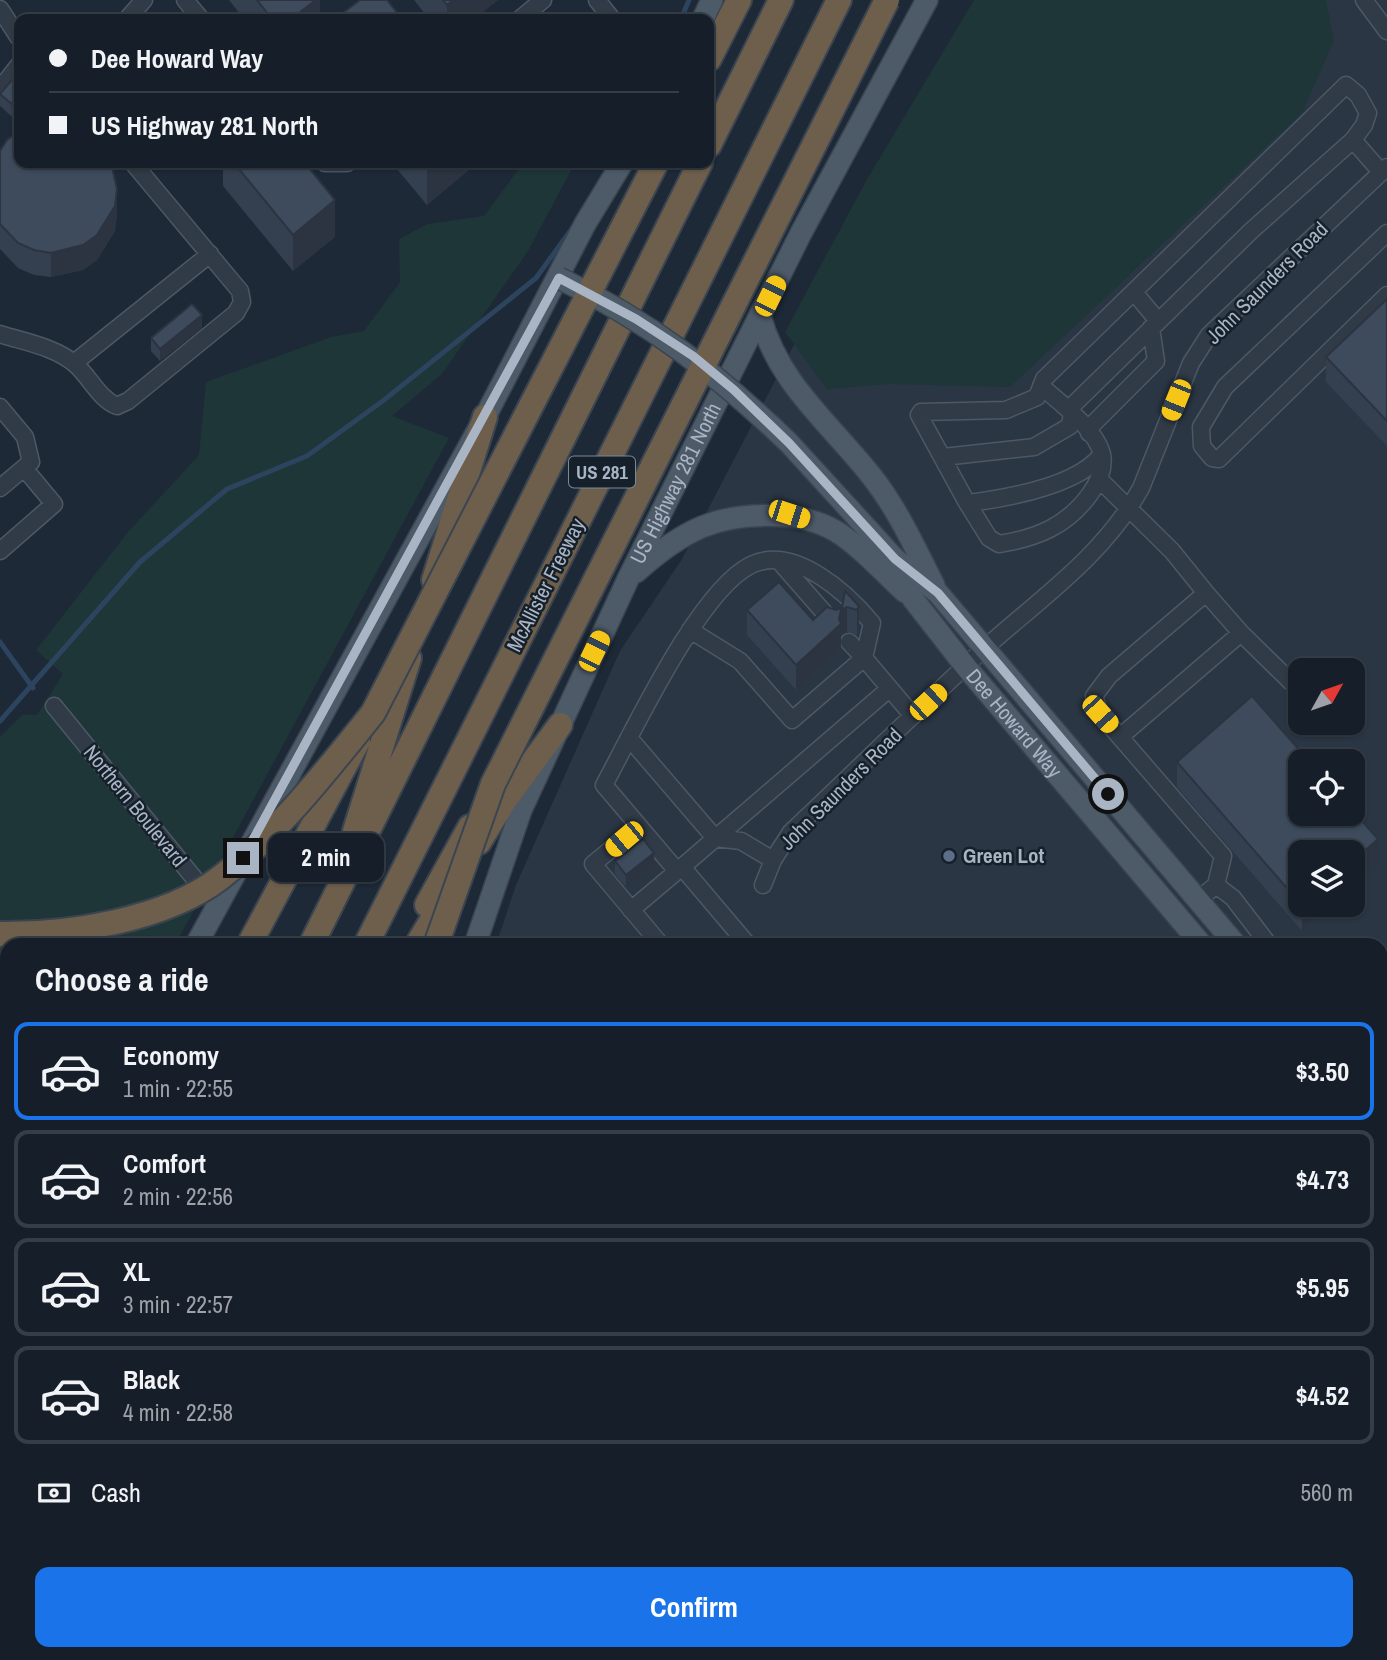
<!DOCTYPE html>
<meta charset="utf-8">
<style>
:root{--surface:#161f29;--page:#232c35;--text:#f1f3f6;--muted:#9ea2a8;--line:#353d46;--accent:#1a73e8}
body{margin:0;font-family:"Archivo Narrow",sans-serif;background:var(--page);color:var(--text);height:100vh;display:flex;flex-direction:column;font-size:26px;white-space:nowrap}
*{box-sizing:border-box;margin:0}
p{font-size:23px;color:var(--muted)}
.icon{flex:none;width:38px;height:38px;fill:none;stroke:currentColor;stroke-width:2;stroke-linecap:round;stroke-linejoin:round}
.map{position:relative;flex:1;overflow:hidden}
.side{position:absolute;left:0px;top:938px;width:1388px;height:723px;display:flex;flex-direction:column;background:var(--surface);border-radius:21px 21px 0 0;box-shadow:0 2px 5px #0004,0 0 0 2px var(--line)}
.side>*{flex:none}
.guide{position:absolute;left:14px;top:14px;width:700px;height:154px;border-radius:14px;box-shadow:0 2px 5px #0004,0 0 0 2px var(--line);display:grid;align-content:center;height:154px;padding:0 35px;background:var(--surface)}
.needle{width:46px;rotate:50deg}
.tools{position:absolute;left:1288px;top:658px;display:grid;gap:14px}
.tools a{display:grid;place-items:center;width:77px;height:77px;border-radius:14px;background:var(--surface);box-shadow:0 2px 5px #0004,0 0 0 2px var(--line);font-size:35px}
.end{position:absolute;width:32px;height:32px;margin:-16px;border:9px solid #a9b5c5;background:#111;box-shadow:0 0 0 4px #111}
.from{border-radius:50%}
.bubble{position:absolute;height:49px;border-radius:14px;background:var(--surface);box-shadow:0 2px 5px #0004,0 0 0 2px var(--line);font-size:23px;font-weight:700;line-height:49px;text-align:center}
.car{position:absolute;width:21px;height:42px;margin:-21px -10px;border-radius:9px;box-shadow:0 0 5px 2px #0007;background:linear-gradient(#f5c518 24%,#345 0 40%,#f5c518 0 76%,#345 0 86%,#f5c518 0)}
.guide b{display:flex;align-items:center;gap:24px;height:66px;font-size:26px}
.guide b+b{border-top:2px solid var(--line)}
.guide i{width:18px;height:18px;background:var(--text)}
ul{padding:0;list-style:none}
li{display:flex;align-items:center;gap:21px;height:98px;margin:0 14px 10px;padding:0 21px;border:4px solid var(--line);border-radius:14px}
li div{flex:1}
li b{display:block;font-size:26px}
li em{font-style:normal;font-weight:700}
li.selected{border-color:var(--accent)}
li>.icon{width:63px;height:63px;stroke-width:1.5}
h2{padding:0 35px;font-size:32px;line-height:84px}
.pay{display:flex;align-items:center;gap:18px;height:77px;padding:0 35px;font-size:26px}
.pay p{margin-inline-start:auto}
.primary-button{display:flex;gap:14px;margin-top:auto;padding:14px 35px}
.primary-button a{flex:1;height:80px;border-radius:14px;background:var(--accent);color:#fff;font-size:28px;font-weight:700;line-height:80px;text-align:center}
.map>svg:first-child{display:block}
.airport{fill:#2a3644;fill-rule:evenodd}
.green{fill:#1e3638}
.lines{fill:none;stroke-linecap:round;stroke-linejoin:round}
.stream{stroke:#2c445e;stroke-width:5}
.minor-casing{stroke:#4d5865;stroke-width:19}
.major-casing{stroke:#394450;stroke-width:24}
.highway-casing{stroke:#3b4551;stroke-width:28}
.minor{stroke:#303b47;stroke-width:16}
.major{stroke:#4d5a68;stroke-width:21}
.highway{stroke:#6e5f4c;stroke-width:24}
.major-bridge-casing{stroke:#394450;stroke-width:24;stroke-linecap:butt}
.highway-bridge-casing{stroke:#3b4551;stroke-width:28;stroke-linecap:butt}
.major-bridge{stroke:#4d5a68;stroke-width:21}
.highway-bridge{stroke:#6e5f4c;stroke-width:24}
.wall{fill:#34404f}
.shaded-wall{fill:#2b3440}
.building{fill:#3d4b5c;stroke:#2b3440;stroke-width:2}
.route{stroke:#a9b5c5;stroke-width:9}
.service-dot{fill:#5c6f8a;stroke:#16202b;stroke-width:2.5}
.labels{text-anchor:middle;stroke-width:5;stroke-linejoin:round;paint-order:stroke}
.shield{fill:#16202b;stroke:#7d8897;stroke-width:2}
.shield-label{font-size:19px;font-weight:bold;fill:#a9b5c5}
.street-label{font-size:21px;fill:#a9b5c5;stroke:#16202b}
.poi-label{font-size:21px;font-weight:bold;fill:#a9b5c5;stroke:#16202b;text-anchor:start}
</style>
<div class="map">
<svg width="1387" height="1660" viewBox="0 0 1387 1660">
<rect width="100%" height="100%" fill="#1d2937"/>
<!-- airport -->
<path class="airport" d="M974 0H1387V1660H489L485 1654H1381V945H496L516 885 620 651 682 559ZM1300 670H1353V723H1300ZM1300 761H1353V814H1300ZM1300 852H1353V905H1300Z"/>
<!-- green -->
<path class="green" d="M974 0H1326L1334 40 1302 113 1010 387 890 384 827 389 785 332 866 181Z
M523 163H575L528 251 442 374 392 416 449 438 175 945H7V1125L0 1116V737L23 714 37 715 63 674 36 650 128 532 199 455 206 382 331 337 364 331 400 282 399 239 428 224 484 216Z"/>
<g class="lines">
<!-- stream -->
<path class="stream" d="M681 19 689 0
M0 642 33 688
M0 721 140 562 227 489 307 456 384 400 536 278 573 227"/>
<defs>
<path id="minor" d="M185 0 201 19
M597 0 612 19
M1364 0 1387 31
M0 9 19 38
M127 19 144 0
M520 19 543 0
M0 89 19 65
M1353 140 1381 172
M325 163H347
M1387 233 1225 387 1201 427 1202 446 1212 458 1219 459 1387 295
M1134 292 1158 321
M0 334C25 342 55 347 75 364 90 377 99 399 117 406L128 401 236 313 242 302 240 291 133 163
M74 363 210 254
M0 407 25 437 31 462 0 488
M1089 433 1093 424 1156 361 1151 328
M943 457 1034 447 1070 426 1073 405 1251 231 1353 140 1364 125 1368 113 1358 95 1346 85 1044 379 1037 397 1006 410 921 412 919 415 966 501 969 503C1007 498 1078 486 1102 454
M1100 480 1172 551 1206 593 1109 676 1094 696 1100 714 1223 856 1216 885 1198 900
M966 501 989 538 999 544C1037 538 1067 526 1090 494 1098 483 1105 469 1102 454 1095 428 1060 403 1041 386
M0 551 54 504 24 468
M779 561 835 625
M690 630 740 661 792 720 864 658 913 716
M1241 633 1291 682
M849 642 864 658
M54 706 207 894
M1120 737 1241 633 1206 593
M630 739 715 838 741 841 773 860
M639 826 593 864 661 945
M677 871 604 785C633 732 699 590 751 565 794 544 847 593 872 623L864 658
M763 885 773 860 791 832C856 771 919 708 985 648 1041 598 1104 555 1141 488L1191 363 1209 335 1387 167
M1216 885 1233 898 1269 945
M631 910 682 867
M748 945 682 867 889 689
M1381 986 1387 980
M1381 1018 1387 1025
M1381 1459 1387 1458
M501 1654 505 1660
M828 1654 833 1660
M605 1660 613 1654
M1094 1660 1101 1654"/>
<g id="major">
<path d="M703 19 712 0"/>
<path d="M760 316C779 385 830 423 873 478 898 510 915 548 934 585"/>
<path d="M789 443 895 559 938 593 1236 945"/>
<path id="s1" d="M896 562 913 599 966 667 1202 945"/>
<path d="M636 572C656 554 678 537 702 527 737 512 794 511 828 527 854 539 884 573 905 592"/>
<path d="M196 945 485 417 585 224 622 163"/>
<path id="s2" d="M475 945 521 810 629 577 801 233 927 0"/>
<path d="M1381 1114 1387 1121"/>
<path d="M1381 1159 1387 1167"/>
<path d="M1381 1284 1387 1276"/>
<path d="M1381 1329 1387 1325"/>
<path d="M1381 1364 1387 1362"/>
<path d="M0 1451 7 1461"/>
<path d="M96 1654 97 1660"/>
<path d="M153 1654 157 1660"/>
<path d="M375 1654 379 1660"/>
<path d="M953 1660 961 1654"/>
<path d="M1013 1660 1020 1654"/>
</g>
<path id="highway" d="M709 59 739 0
M709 145 781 0
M434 580 485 417
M355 831 409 658
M479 842 504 801 560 725
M427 905 470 827
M249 945 358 741
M311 945 700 163
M366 945 839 0
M417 945 449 892
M1381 1205 1387 1212
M0 1255 7 1264
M0 1352 7 1360
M201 1654 202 1660
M229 1654 233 1660
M296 1654 300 1660
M459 1654 462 1660
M4 1660 7 1654
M67 1660 70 1654"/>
</defs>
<!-- minor casing -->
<use href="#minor" class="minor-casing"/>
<!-- major casing -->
<use href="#major" class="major-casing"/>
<!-- highway casing -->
<use href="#highway" class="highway-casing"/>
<!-- minor -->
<use href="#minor" class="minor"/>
<!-- major -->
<use href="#major" class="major"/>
<!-- highway -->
<use href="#highway" class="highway"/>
<defs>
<path id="major-bridge" d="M559 278C650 322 716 373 789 443"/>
<path id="highway-bridge" d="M0 934C68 935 165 920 220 878 279 832 327 770 373 713L656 163
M436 945 493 784 887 0
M0 1152 7 1153
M0 1544 7 1531"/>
</defs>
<!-- major-bridge casing -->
<use href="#major-bridge" class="major-bridge-casing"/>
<!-- highway-bridge casing -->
<use href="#highway-bridge" class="highway-bridge-casing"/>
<!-- major-bridge -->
<use href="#major-bridge" class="major-bridge"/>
<!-- highway-bridge -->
<use href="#highway-bridge" class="highway-bridge"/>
</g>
<!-- wall -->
<path class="wall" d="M229 0H320V19H244Z
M414 0H498L474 19H429Z
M19 78V123L0 106V94Z
M0 151 117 214 115 231 97 260 83 270 51 277 34 275 18 268 0 249Z
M223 163H305L335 237 293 271 223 186Z
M392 163H477L427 205Z
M1387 299V446L1326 382V357Z
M202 328 160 361 151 351V338Z
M859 606V631L857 635 847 632 841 635V649L796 690 747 635V610L813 620 842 608Z
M1177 762 1378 864 1300 852V905H1332L1302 931 1177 787Z
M615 861 654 865 626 887 615 874Z
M1230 1654H1283L1288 1660H1236Z"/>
<!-- shaded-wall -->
<path class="shaded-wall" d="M316 0H320V19H291Z
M453 0H498L474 19H447V5Z
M433 163H477L427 205V168Z
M117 189V214L115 231 97 260 83 270 51 277V253Z
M335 200V237L293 271V235Z
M202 315V328L160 361V349Z
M859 606V631L857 635V610Z
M847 607V632L841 635V649L796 690V665L839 619 841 610Z
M1378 839V864L1353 886V861Z
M654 853V865L626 887V875Z
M1303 905H1332L1302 931V906Z"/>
<!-- building -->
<path class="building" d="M257 0H316L291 19H272Z
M360 0H387L402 19H335Z
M443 0H453L447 5Z
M16 75 19 78V110L0 94Z
M19 131V163H111L117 189 115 206 97 235 83 245 51 253 34 250 18 243 0 224V151L7 140Z
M234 163H305L335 200 293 235Z
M422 163H433L427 168Z
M1387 299V421L1326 357Z
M192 304 202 315 160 349 151 338Z
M779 582 813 620 827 607 836 610 842 608 845 591 859 606 857 610 847 607 841 610 839 619 841 624 796 665 747 610Z
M1252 696 1309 761H1300V814H1353V811L1378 839 1353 861V852H1300V903L1177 762Z
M643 839 654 853 626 875 615 861Z
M966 937 972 945H957Z
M1236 1654H1283L1288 1660H1242Z"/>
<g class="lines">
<!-- route -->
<path class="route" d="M243 858 559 278 636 319 693 356 734 390 789 443 895 559 938 593 1108 794"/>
</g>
<!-- markers -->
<circle class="service-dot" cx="949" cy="856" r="7"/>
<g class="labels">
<!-- shield labels -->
<rect class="shield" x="569" y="456.5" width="66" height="31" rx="5"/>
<g class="shield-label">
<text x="602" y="479">US 281</text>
</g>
<!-- street labels -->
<g class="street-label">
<text transform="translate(1267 283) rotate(-45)" y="7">John Saunders Road</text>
<text dy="7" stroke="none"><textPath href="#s2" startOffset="504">US Highway 281 North</textPath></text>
<text transform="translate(546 585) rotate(-63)" y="7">McAllister Freeway</text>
<text dy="7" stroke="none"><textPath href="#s1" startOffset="201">Dee Howard Way</textPath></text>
<text transform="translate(841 789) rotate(-45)" y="7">John Saunders Road</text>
<text transform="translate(135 806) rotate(51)" y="7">Northern Boulevard</text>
</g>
<!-- poi labels -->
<g class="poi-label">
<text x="963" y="863">Green Lot</text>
</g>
</g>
</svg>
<div class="tools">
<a><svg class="needle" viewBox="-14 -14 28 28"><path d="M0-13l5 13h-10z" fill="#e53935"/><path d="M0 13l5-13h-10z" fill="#9ea2a8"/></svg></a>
<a><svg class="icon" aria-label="locate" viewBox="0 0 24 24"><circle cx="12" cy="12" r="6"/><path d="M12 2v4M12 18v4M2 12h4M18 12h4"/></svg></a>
<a><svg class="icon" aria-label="layers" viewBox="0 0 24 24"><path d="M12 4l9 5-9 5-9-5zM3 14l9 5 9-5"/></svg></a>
</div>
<i class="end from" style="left:1108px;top:794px"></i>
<i class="end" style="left:243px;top:858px"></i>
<div class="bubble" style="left:268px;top:833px;width:116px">2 min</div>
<i class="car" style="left:770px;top:296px;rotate:26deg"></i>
<i class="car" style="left:1176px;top:400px;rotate:202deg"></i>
<i class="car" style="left:789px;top:514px;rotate:108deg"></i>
<i class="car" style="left:594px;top:651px;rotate:26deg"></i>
<i class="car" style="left:928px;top:702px;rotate:47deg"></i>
<i class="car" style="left:1100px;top:714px;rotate:138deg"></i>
<i class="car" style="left:624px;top:839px;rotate:230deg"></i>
<div class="guide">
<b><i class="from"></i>Dee Howard Way</b>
<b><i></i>US Highway 281 North</b>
</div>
<section class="side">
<h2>Choose a ride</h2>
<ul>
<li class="selected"><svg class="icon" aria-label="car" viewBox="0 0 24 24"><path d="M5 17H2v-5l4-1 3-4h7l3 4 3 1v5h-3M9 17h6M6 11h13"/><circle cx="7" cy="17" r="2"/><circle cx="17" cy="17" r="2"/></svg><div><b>Economy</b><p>1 min · 22:55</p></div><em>$3.50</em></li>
<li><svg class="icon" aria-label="car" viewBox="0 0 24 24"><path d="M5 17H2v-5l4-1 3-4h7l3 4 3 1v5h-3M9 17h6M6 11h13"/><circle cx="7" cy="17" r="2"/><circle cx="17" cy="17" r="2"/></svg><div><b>Comfort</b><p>2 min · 22:56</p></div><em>$4.73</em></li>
<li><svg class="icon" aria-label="car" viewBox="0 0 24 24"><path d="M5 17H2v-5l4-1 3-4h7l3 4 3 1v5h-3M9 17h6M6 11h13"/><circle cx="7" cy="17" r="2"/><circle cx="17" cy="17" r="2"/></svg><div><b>XL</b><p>3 min · 22:57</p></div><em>$5.95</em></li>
<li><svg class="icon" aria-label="car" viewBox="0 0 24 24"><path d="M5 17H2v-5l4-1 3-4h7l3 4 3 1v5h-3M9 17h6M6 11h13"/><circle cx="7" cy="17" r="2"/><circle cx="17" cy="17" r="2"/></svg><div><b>Black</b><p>4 min · 22:58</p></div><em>$4.52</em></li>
</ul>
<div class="pay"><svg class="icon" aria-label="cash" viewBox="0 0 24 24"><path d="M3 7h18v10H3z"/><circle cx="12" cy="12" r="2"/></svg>Cash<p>560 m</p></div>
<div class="primary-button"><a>Confirm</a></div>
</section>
</div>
